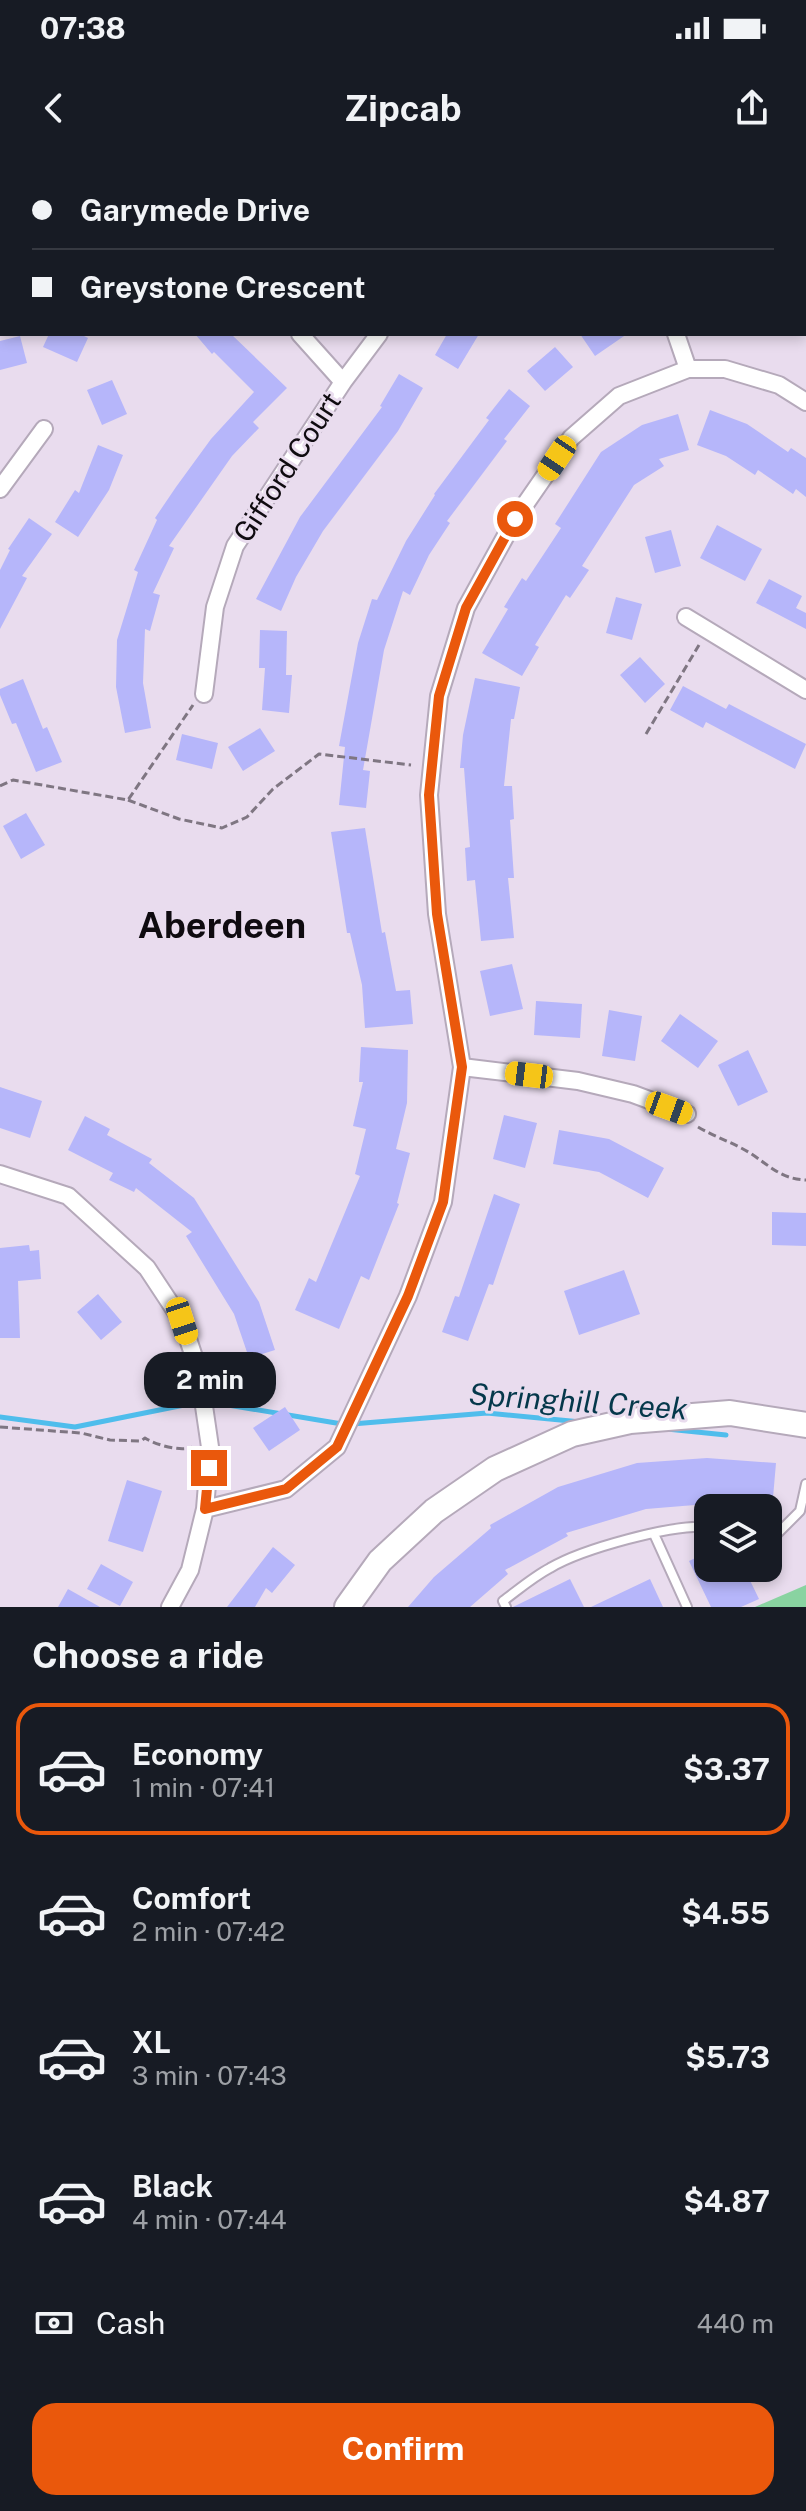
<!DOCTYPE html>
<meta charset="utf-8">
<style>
:root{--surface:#171b24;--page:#20242c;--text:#f1f3f6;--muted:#9ea1a6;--line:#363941;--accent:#ea580c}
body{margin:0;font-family:"Public Sans",sans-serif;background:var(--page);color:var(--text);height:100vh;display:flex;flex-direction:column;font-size:30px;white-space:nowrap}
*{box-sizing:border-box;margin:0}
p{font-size:26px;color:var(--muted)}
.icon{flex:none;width:44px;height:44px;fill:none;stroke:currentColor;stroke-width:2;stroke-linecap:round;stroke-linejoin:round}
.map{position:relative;height:1447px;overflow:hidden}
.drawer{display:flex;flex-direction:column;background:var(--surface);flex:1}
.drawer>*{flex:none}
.banner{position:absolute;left:0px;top:0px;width:806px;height:176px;box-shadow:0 4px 12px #0003;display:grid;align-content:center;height:176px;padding:0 32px;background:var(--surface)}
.buttons{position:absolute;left:694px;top:1334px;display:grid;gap:16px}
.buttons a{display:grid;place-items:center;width:88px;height:88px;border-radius:16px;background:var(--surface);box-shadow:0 4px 12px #0003;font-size:40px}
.end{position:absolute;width:36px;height:36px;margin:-18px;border:10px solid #ea580c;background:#fff;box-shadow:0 0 0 4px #fff}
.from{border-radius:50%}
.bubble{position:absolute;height:56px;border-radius:24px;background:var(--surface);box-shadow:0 4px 12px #0003;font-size:26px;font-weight:700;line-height:56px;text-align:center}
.car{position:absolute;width:24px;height:48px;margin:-24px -12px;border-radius:10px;box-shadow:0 0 6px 2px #0007;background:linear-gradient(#f5c518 24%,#345 0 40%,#f5c518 0 76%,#345 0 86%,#f5c518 0)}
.banner b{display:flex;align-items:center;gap:28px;height:76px;font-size:30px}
.banner b+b{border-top:2px solid var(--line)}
.banner i{width:20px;height:20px;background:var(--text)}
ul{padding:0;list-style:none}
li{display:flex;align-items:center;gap:24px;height:132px;margin:0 16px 12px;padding:0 16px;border:4px solid transparent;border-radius:24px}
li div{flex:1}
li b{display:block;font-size:30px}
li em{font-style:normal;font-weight:700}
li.selected{border-color:var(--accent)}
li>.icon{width:72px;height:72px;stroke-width:1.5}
h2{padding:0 32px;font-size:36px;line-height:96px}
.pay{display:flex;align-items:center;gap:20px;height:88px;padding:0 32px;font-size:30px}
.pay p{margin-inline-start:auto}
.button{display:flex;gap:16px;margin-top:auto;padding:16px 32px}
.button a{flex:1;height:92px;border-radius:24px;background:var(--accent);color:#fff;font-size:32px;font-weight:700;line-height:92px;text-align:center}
.status{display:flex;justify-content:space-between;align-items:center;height:56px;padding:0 40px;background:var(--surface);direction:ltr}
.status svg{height:22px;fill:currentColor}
header{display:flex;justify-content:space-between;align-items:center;height:104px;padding:0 32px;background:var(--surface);font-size:36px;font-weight:700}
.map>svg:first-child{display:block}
.green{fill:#89d3a1}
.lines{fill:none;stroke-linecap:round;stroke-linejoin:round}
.stream{stroke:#4fbdec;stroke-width:5}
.building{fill:#b6b6fa}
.service-casing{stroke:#b5a9ba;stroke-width:12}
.minor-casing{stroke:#b5a9ba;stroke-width:20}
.secondary-casing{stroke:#b5a9ba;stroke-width:28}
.path{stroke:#7f7682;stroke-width:3;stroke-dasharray:8 4;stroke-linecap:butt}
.service{stroke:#fff;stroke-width:8}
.minor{stroke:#fff;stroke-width:16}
.secondary{stroke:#fff;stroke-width:24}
.route{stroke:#ea580c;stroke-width:10}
.labels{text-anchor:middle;stroke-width:6;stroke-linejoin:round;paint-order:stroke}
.street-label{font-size:28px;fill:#0f0b10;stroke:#e9dcee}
.water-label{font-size:30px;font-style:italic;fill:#05384b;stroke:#e9dcee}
.district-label{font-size:36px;font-weight:bold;fill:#0f0b10;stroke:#e9dcee}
</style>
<div class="status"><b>07:38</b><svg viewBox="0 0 49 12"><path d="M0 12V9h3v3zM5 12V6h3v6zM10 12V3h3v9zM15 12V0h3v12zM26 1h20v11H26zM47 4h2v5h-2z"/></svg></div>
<header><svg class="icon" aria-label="back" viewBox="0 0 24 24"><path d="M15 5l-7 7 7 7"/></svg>Zipcab<svg class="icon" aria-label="share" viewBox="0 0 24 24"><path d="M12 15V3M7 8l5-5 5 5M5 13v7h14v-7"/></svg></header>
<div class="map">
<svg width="806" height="1447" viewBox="0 0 806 1447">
<rect width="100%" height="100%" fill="#e9dcee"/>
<!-- green -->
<path class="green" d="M806 1425V1447H755Z"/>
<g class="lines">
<!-- stream -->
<path class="stream" d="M0 1257 75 1267 204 1241 342 1264
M352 1264 487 1253 581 1262
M667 1269 726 1275"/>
</g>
<!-- building -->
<path class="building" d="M49 174H80L88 178 77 202 43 187Z
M195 174H231L287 228 253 262 259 268 232 296 169 386 174 388 153 433 160 435 150 471 145 469 143 523 151 568 125 573 116 527 117 480 138 412 134 410 157 360 155 358 176 327 211 279 254 232 214 192 212 194Z
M447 174H479L458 209 435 195Z
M580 174H627L595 196Z
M20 176 27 203 0 210V181Z
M555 187 573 207 545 231 527 211Z
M399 214 423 228 398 271 323 371 296 417 281 451 256 439 300 357 382 247 380 246Z
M112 220 127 254 102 265 87 230Z
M509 229 530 246 504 279 507 281 447 361 450 363 429 395 410 435 403 431 384 490 363 610 370 611 366 648 339 645 345 587 339 586 358 483 372 439 377 440 406 381 435 335 434 334 489 260 486 258Z
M710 250 747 264 788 292 791 288 806 298V337L796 329 793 334 758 310 755 315 726 296 697 285Z
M678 254 689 290 659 299 664 306 634 325 582 406 589 410 570 438 566 435 535 485 539 487 522 516 482 493 508 449 504 447 522 418 526 421 561 368 555 364 601 292 642 265Z
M98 285 123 295 109 330 78 377 55 362 75 330 79 333Z
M29 358 52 374 22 416 27 418 0 469V410L10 390 8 389Z
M717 365 762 389 745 421 700 398Z
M671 370 681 406 655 413 645 377Z
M769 419 802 436 796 448 806 453V469L756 443Z
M616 437 642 444 632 480 606 473Z
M260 470 287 471 286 515H292L289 553 262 550 265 508H259Z
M640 497 665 524 645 543 620 515Z
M475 518 520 527 514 559H511L504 626H512L514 659 510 660 514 718H508L514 778 481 781 475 720 467 721 465 688 470 687 464 608H460L463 575Z
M23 519 43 569 47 567 62 602 36 612 16 563 12 564 0 535V529Z
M683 526 726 549 729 544 806 584 795 609 706 562 703 568 670 550Z
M260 568 275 591 243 611 228 587Z
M182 574 218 583 212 609 176 600Z
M26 653 45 685 21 699 3 666Z
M365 668 382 773 385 772 396 831 410 830 413 864 365 868 362 825 350 773H347L331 672Z
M512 804 523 849 490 856 480 811Z
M536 841 582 844 580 878 534 875Z
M609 850 642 856 635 901 602 896Z
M680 854 718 881 698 908 661 881Z
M361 887 408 890 407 943 396 989 410 993 397 1043 399 1044 369 1120 361 1116 339 1169 295 1150 309 1118 316 1122 360 1016 355 1014 366 969 353 966 363 922H359Z
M748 890 768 932 738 946 718 905Z
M0 927 42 941 30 978 0 968Z
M504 955 537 963 525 1008 493 999Z
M85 956 110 969 107 975 152 999 149 1003 194 1038 259 1142 275 1190 249 1198 234 1154 186 1076 192 1072 136 1028 134 1032 109 1020 113 1013 68 990Z
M559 970 609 979 664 1008 648 1038 599 1012 553 1004Z
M494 1034 520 1044 493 1125 489 1124 468 1181 442 1172 455 1136 459 1137Z
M772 1052 806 1053V1086L772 1085Z
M29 1085 30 1091 39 1090 41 1119 18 1121 20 1178H0V1088Z
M624 1110 640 1154 579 1175 564 1131Z
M98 1134 122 1162 101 1180 77 1152Z
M285 1247 300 1270 269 1291 253 1268Z
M707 1298 776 1303 772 1349 707 1344 646 1349 566 1373 568 1376 505 1410 508 1414 470 1447H408L434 1417 491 1368 490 1365 558 1327 637 1303Z
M127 1320 162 1331 143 1392 108 1381Z
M273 1387 295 1405 272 1433 266 1428 255 1447H227Z
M708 1392V1408H744L759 1439 741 1447H711L689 1401Z
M101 1404 133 1422 120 1446 87 1429Z
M570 1419 584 1447H513Z
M650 1419 663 1447H591Z
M68 1429 100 1447H58Z"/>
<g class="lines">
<defs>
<path id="service" d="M768 1372 778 1373 800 1351 806 1324
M654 1374 687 1447
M506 1447 503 1441C518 1430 533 1417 550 1408 582 1389 672 1364 708 1367"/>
<path id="minor" d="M180 0 181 2
M583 0 584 2
M300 174 343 222
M676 174 688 209
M0 329 44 269
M686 457 806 530
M204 534 215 447 235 386 343 222 379 174
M462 907 578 921 633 934 687 954
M0 1014 68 1036 147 1108 182 1161 199 1212 210 1287 205 1349 190 1410 170 1447
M205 1349 286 1329 337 1287 408 1136 443 1042 462 907 437 754 429 635 439 536 466 448 515 359 571 278 619 236 688 209H725L779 225 806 242"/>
<path id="secondary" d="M777 0 779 2
M804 32 806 34
M347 1447 380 1401 434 1351 495 1309 572 1274 630 1261 730 1253 806 1265"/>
</defs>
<!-- service casing -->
<use href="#service" class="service-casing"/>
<!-- minor casing -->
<use href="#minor" class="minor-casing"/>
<!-- secondary casing -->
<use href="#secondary" class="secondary-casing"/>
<!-- path -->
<path class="path" d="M646 574 699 485
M0 626 13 620 128 640 193 545
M128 640 179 659 222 668 247 657 273 629 319 594 411 605
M698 967C715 977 734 983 750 993 770 1006 781 1019 806 1020
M0 1267 81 1273 110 1280 141 1281 145 1278C156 1285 181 1292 192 1287"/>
<!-- service -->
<use href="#service" class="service"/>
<!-- minor -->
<use href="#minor" class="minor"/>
<!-- secondary -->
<use href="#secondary" class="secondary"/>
</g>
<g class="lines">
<!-- route -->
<path class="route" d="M209 1308 205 1349 286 1329 337 1287 408 1136 443 1042 462 907 437 754 429 635 439 536 466 448 515 359"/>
</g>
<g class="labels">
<!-- street labels -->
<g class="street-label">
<text transform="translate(287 307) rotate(-57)" y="10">Gifford Court</text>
</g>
<!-- water labels -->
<g class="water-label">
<text transform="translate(578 1242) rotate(4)" y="10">Springhill Creek</text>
</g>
<!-- district labels -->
<g class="district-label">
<text x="222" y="778">Aberdeen</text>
</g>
</g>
</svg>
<div class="buttons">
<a><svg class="icon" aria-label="layers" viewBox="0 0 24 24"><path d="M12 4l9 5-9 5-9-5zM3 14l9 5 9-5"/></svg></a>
</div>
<i class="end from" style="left:515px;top:359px"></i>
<i class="end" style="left:209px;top:1308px"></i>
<div class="bubble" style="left:144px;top:1192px;width:132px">2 min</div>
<i class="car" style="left:557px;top:298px;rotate:214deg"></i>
<i class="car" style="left:529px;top:915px;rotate:277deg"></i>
<i class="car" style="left:669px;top:948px;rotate:110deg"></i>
<i class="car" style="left:182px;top:1161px;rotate:162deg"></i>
<div class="banner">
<b><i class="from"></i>Garymede Drive</b>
<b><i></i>Greystone Crescent</b>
</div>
</div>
<section class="drawer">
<h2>Choose a ride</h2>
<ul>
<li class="selected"><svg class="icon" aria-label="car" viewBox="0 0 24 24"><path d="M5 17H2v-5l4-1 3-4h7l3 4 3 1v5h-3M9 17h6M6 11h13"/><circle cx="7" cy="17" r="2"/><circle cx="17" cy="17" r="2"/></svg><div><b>Economy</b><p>1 min · 07:41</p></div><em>$3.37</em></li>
<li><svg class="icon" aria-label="car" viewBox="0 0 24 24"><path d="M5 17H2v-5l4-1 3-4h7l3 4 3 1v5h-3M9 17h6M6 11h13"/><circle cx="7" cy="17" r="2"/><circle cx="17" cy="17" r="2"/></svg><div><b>Comfort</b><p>2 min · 07:42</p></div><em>$4.55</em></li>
<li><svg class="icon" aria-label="car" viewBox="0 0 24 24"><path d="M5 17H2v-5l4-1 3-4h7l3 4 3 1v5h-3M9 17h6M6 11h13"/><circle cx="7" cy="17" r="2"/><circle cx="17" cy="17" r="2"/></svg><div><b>XL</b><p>3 min · 07:43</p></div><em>$5.73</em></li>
<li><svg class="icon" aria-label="car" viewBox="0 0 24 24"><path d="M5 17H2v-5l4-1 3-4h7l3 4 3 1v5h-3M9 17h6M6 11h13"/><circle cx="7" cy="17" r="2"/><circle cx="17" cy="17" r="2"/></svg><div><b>Black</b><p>4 min · 07:44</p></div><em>$4.87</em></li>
</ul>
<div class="pay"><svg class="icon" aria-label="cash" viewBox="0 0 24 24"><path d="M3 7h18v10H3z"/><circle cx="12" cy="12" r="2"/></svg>Cash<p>440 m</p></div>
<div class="button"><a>Confirm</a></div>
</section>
